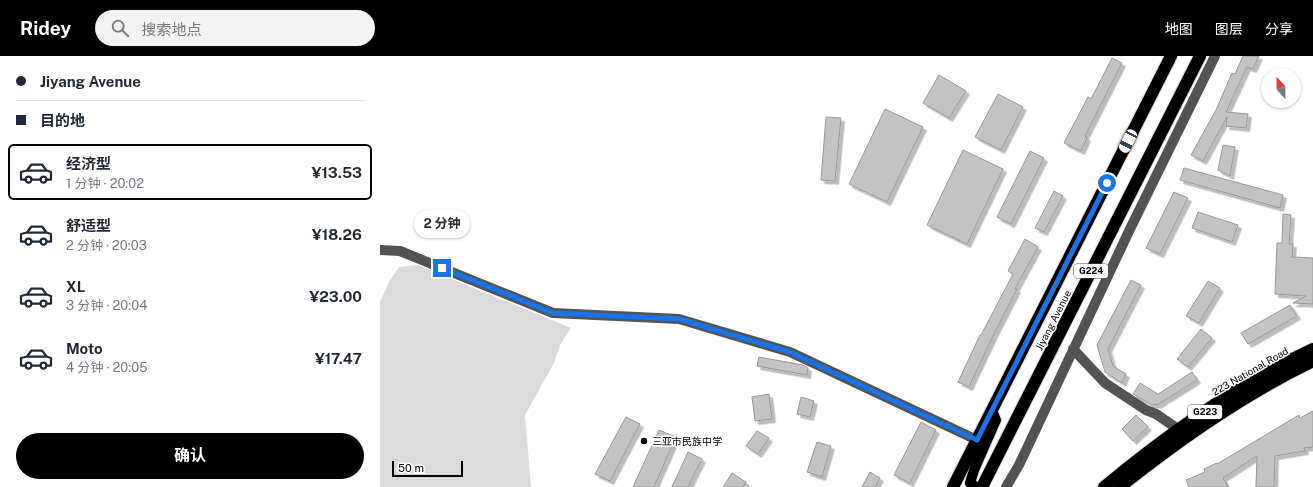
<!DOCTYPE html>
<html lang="zh">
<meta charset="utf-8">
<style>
:root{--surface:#fff;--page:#f2f2f3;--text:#1f2937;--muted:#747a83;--line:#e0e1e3;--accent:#000}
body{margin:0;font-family:"Public Sans","Noto Sans SC",sans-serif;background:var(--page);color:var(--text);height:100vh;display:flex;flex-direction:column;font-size:15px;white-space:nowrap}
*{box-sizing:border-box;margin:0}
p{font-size:13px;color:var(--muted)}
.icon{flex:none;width:22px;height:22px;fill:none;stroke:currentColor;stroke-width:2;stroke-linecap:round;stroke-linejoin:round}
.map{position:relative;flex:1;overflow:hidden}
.details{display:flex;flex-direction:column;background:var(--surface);width:380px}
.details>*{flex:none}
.banner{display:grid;align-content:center;height:88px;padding:0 16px;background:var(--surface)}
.needle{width:26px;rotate:338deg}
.fabs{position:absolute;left:881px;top:12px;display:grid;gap:8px}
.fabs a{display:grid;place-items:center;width:40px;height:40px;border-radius:50%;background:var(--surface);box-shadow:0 1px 3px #0004;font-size:20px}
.scale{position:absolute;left:12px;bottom:10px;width:71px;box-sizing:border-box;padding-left:4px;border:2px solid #000;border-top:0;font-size:11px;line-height:14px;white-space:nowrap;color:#000;-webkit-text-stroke:3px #fff;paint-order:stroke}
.end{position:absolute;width:18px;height:18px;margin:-9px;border:5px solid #1a73e8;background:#fff;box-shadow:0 0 0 2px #fff}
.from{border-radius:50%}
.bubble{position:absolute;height:28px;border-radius:14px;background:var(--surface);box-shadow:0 1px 3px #0004;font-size:13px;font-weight:700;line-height:28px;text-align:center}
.car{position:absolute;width:12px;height:24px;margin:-12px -6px;border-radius:5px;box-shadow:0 0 3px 1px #0007;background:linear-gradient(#fff 24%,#345 0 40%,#fff 0 76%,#345 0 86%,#fff 0)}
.banner b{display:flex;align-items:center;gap:14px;height:38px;font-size:15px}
.banner b+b{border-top:1px solid var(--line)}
.banner i{width:10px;height:10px;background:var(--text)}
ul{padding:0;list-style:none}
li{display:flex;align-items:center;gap:12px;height:56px;margin:0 8px 6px;padding:0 8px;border:2px solid transparent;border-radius:6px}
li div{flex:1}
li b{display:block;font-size:15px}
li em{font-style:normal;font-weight:700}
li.on{border-color:var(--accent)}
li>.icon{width:36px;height:36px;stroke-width:1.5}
.primary-button{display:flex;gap:8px;margin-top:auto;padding:8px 16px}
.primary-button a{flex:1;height:46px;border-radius:24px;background:var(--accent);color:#fff;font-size:16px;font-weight:700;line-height:46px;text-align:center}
header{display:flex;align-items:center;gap:24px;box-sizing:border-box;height:56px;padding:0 20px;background:var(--accent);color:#fff}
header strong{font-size:19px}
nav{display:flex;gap:22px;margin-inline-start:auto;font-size:14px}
.search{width:280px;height:36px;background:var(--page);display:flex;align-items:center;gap:10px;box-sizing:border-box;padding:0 14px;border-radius:22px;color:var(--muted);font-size:15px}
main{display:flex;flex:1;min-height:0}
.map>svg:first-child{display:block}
.green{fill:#dadada}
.building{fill:#c3c3c3;stroke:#979797;filter:url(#shadow)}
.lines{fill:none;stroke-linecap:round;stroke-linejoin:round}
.major-casing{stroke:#dbdbdb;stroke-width:12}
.highway-casing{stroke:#dbdbdb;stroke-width:14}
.minor{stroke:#535353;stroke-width:10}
.major{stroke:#000;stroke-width:10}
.highway{stroke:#000;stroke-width:12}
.route{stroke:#1a73e8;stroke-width:5}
.poi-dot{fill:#000;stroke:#fff;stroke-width:1.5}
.labels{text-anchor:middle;stroke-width:3;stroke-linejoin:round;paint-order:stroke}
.shield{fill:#fff;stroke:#4c4c4c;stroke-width:1}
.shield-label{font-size:9px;font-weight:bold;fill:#000}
.street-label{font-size:10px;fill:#000;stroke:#fff}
.poi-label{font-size:10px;fill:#000;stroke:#fff;text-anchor:start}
</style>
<header>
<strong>Ridey</strong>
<div class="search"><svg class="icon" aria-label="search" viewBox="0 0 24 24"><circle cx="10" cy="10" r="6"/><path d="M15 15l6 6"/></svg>搜索地点</div>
<nav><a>地图</a><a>图层</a><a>分享</a></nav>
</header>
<main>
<section class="details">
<div class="banner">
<b><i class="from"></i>Jiyang Avenue</b>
<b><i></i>目的地</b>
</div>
<ul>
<li class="on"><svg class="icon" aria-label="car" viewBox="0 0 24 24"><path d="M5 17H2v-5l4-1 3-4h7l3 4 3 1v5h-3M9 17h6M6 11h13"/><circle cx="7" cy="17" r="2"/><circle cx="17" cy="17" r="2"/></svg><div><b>经济型</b><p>1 分钟 · 20:02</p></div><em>¥13.53</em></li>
<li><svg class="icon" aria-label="car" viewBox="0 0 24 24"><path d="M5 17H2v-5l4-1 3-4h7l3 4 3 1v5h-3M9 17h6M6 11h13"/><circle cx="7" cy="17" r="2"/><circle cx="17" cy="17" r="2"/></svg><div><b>舒适型</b><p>2 分钟 · 20:03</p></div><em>¥18.26</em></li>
<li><svg class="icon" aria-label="car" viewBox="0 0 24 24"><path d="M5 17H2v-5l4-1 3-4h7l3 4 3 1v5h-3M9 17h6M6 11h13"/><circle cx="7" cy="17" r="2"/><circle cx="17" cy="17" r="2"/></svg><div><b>XL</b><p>3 分钟 · 20:04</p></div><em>¥23.00</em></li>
<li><svg class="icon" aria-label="car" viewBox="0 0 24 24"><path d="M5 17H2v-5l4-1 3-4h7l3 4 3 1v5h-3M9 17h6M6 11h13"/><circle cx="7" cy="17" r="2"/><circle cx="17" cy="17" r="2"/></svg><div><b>Moto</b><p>4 分钟 · 20:05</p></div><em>¥17.47</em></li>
</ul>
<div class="primary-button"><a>确认</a></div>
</section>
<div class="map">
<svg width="933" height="431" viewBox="0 0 933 431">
<defs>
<filter id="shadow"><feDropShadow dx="3.5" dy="3.5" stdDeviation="0" flood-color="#0004"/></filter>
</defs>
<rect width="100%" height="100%" fill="#fff"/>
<!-- green -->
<path class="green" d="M38 209 191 272 180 289 174 307 145 359 151 431H0V246L9 226 19 211Z"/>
<!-- building -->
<path class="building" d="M863 0H879L873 13 867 11 846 56 868 58 866 72 846 70 847 61 823 105 811 99 836 54 852 17 855 18Z
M732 2 742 7 705 80 707 82 701 95 684 87 708 41 711 43Z
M559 19 586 35 569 62 543 47Z
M618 38 643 51 621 94 595 81Z
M505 53 543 71 507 146 469 128Z
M446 61 461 62 455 125 441 124Z
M843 89 855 91 850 120 838 114Z
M583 94 623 113 587 188 547 169Z
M650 95 664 102 631 168 617 161Z
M804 112 903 139 900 152 800 124Z
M674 135 683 140 664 176 655 172Z
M794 136 808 142 780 198 766 192Z
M818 156 858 169 852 186 812 172Z
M903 158 911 159 909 188H913L912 201 933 202V248L913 247 926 240 895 238 897 187H902Z
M645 183 658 191 635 233H637L614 278 589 331 578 326 600 279H601L633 218 628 215Z
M751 224 761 229 728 293 733 310 746 318 742 327 725 316 717 289Z
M828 225 840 232 819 267 806 260Z
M910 249 917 260 868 288 861 277Z
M821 273 832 282 808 311 797 303Z
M379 301 423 309 428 312 427 319 377 310Z
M812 316 817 324 779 348 772 349 753 338 760 327 778 338Z
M389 338 392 363 375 365 372 341Z
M421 341 434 345 430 361 417 358Z
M933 355V391L924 392 925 395 895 400 894 431H876L877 400 843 422 848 431H809L806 424 825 416 824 413 837 407V408L919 359 920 362Z
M756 359 768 371 753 385 742 373Z
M246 361 260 368 230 425 215 418Z
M541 366 556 374 530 427 514 419Z
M279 374 296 381 274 431H253Z
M377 375 389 382 378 398 366 390Z
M437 386 451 390 442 421 427 416Z
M308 396 322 403 308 431H292Z
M490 416 500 422 495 431H482Z
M352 417 366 426 363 431H343Z"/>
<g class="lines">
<defs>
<path id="major" d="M596 431 590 427 594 414 616 364 612 354"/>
<path id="highway" d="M573 431 791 0
M602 431 820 0
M724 431C788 378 858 328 933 293
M740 431C801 382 863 339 933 305"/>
</defs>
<!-- major casing -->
<use href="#major" class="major-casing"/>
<!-- highway casing -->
<use href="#highway" class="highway-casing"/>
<!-- minor -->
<path class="minor" d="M0 194 20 195 173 257 299 263 410 296 597 384
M693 293 725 327 766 354 776 358 798 373
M626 431 639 409 750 173 835 0"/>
<!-- major -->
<use href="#major" class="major"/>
<!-- highway -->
<use href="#highway" class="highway"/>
</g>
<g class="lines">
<!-- route -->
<path class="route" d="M62 212 173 257 299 263 410 296 597 384 727 127"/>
</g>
<!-- markers -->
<circle class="poi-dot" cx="264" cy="385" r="4"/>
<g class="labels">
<!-- shield labels -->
<g class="shield">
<rect x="694" y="208" width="34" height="14" rx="3"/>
<rect x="808" y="349" width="34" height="14" rx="3"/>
</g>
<g class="shield-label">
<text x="711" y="218">G224</text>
<text x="825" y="359">G223</text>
</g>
<!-- street labels -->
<g class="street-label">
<text transform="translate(673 264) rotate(-63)" y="4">Jiyang Avenue</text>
<text transform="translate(870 315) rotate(-30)" y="4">223 National Road</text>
</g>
<!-- poi labels -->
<g class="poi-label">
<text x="272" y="389">三亚市民族中学</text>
</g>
</g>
</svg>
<div class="fabs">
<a><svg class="needle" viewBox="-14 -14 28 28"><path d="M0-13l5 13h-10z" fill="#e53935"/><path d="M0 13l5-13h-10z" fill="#747a83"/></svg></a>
</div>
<div class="scale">50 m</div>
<i class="end from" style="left:727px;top:127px"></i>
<i class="end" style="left:62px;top:212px"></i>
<div class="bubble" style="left:34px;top:154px;width:56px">2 分钟</div>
<i class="car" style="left:748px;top:85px;rotate:207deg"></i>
</div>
</main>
